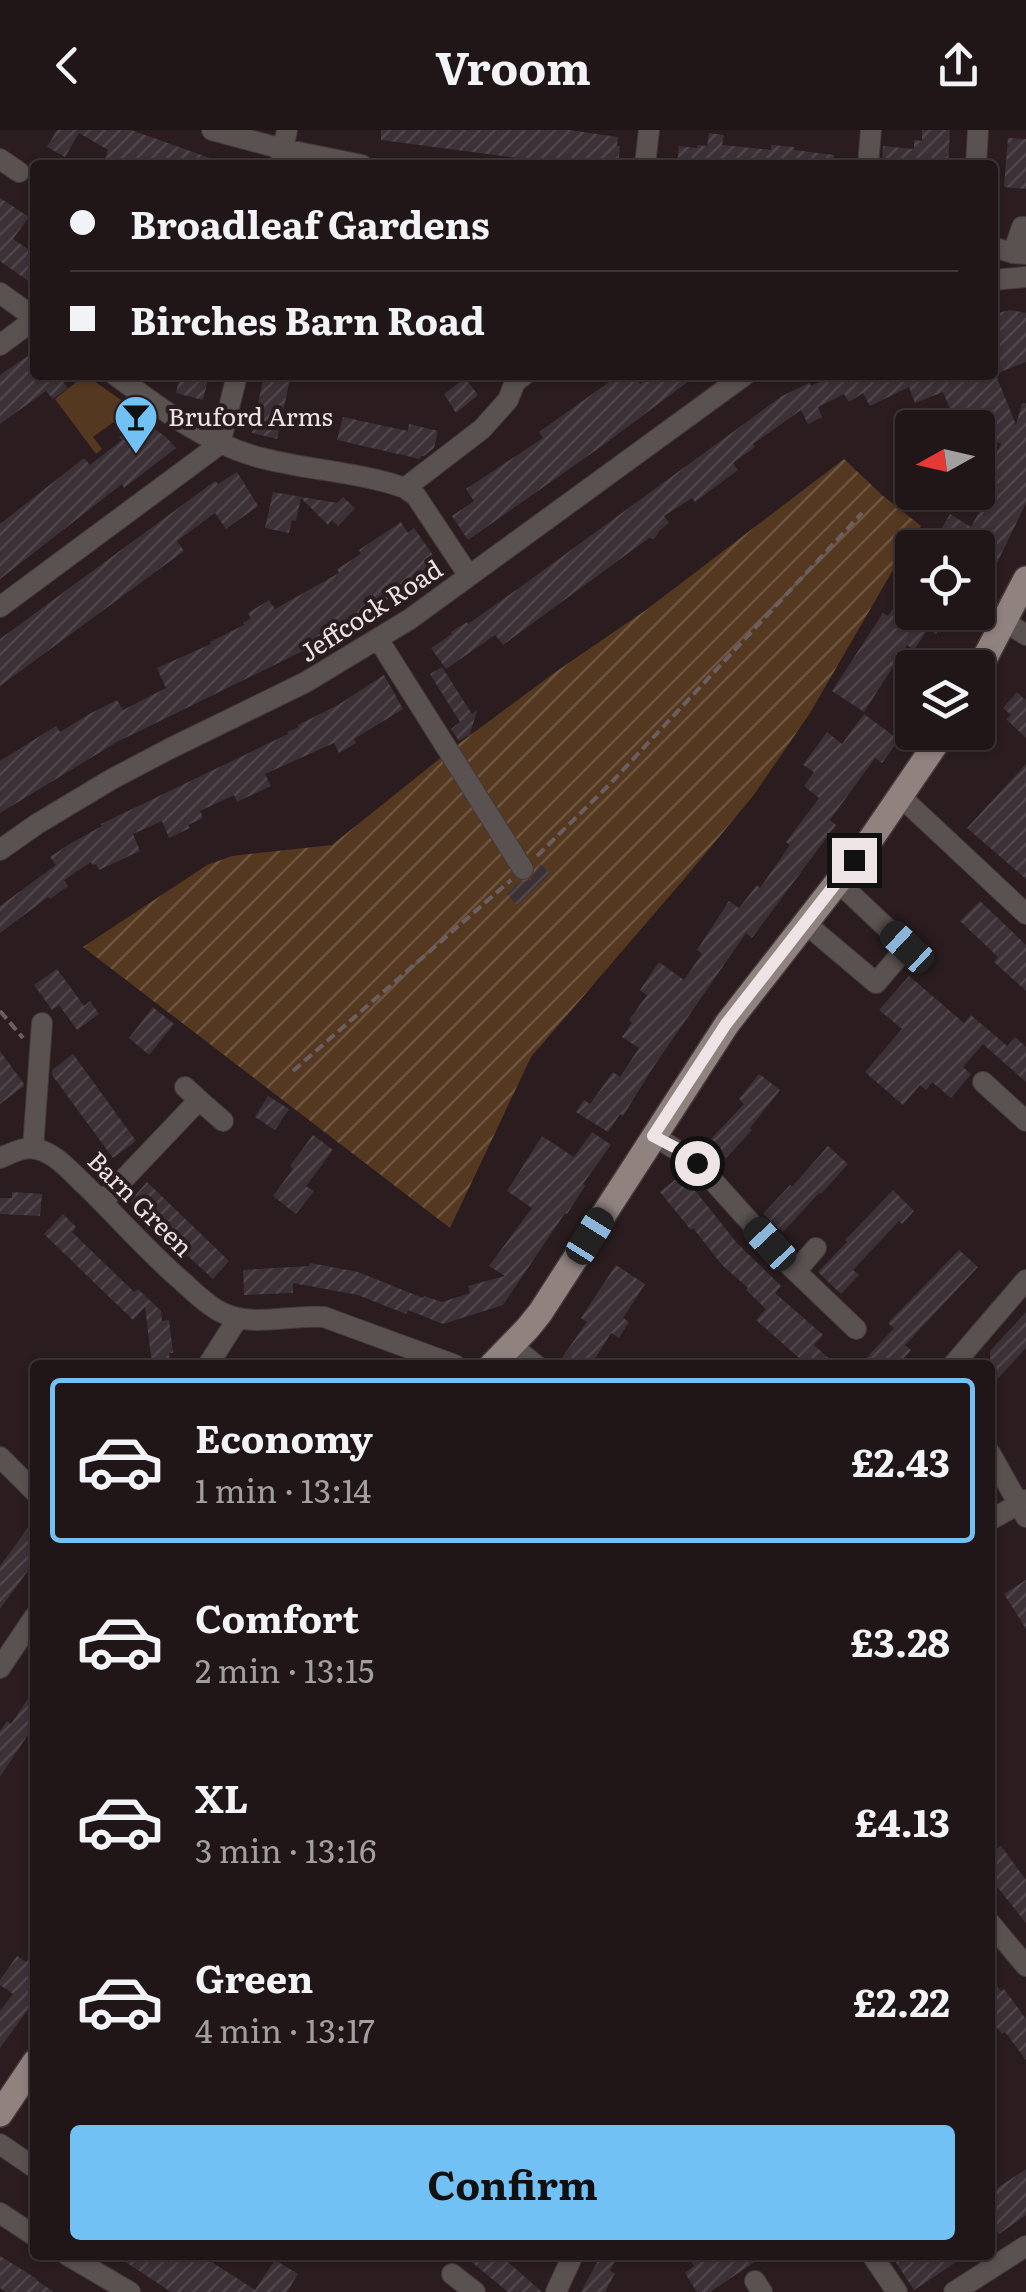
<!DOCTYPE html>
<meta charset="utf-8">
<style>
:root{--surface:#201617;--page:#2d2324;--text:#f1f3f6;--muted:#a29fa1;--line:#3d3536;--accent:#72c1f5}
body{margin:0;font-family:Literata,serif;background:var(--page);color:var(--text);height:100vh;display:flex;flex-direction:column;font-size:38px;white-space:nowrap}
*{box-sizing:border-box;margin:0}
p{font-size:32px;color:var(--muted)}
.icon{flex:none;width:55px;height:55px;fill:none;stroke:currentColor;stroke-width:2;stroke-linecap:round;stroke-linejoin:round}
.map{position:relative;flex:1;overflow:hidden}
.side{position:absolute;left:30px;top:1230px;width:965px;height:900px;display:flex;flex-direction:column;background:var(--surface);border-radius:10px;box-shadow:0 2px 8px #0004,0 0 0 2px var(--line)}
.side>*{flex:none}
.hud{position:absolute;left:30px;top:30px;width:968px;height:220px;border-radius:10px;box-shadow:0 2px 8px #0004,0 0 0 2px var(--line);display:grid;align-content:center;height:220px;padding:0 40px;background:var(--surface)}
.needle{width:65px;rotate:262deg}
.tools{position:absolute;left:895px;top:280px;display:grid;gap:20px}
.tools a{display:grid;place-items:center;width:100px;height:100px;border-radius:10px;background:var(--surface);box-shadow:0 2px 8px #0004,0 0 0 2px var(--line);font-size:50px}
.end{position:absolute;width:45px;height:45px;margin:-22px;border:12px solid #eee4e6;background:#111;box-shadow:0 0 0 5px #111}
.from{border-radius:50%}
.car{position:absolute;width:30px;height:60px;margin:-30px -15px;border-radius:12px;box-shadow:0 0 8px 2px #0007;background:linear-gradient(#222 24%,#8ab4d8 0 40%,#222 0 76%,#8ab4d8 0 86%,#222 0)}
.hud b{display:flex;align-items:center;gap:35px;height:95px;font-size:38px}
.hud b+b{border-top:2px solid var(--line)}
.hud i{width:25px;height:25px;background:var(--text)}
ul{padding:18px 0 0;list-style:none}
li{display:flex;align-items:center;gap:30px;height:165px;margin:0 20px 15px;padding:0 20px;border:5px solid transparent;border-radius:10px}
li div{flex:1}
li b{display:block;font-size:38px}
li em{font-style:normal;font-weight:700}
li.active{border-color:var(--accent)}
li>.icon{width:90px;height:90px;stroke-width:1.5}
.cta{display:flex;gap:20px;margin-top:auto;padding:20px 40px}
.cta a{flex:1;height:115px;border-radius:10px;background:var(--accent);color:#111;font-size:40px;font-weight:700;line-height:115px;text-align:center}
header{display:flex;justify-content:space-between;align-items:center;height:130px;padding:0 40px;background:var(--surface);font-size:45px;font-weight:700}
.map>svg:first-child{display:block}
.grass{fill:#553820}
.garden{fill:url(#garden-furrows)}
.building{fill:url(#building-hatch)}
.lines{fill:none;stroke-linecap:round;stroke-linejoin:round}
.minor-casing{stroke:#46393b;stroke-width:22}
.major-casing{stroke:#46393b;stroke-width:28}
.path{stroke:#6c5f61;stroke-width:4;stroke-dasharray:10 5;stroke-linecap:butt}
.minor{stroke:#595250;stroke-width:20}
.major{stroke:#90827f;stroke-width:25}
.route{stroke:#eee4e6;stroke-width:12}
.labels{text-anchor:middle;stroke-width:8;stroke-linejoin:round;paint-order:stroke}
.poi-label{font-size:25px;fill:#eee4e6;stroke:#2b1d1f;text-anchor:start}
.street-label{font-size:25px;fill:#eee4e6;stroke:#2b1d1f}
</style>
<header><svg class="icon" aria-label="back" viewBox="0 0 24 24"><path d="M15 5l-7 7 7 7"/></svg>Vroom<svg class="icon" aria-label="share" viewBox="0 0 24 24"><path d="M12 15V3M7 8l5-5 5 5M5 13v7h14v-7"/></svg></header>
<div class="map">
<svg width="1026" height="2162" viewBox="0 0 1026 2162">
<defs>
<pattern id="garden-furrows" width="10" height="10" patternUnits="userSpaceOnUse" patternTransform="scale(2.5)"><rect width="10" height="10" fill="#553820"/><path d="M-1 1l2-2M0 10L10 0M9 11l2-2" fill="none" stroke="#6e5540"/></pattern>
<pattern id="building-hatch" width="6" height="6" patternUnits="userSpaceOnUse" patternTransform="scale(2.5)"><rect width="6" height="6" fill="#3d3138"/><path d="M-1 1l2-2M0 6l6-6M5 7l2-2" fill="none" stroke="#50454b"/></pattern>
</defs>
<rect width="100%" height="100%" fill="#2b1d1f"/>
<!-- grass -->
<path class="grass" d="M85 245 133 278 93 307 102 319 96 324 55 269Z"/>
<!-- garden -->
<path class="garden" d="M844 329 882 365 921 396 897 433 810 583 753 666 685 748 531 927 450 1098 83 817 207 735 232 726 332 715 453 618 554 543 646 480Z"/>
<!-- building -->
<path class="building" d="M57 0H131L221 32 220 35H103L108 20 79 3 65 27 47 17Z
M381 0H569L618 7 617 16H620L618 35H570L381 10Z
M922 0H950L948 35H882L883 16 914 19V10L922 11Z
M709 3 724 5 722 15 771 20V15L794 17V20L834 25V35H677L679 16 697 18 698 15 707 16Z
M1008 8 1026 9V59L1004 57Z
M0 68 29 87 13 109 35 124V156L0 131Z
M1011 180 1026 183V232L992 245V184Z
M35 221V245H68L62 250 68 258 53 269 46 261 0 294V245Z
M180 245H209L203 270 176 263Z
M264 245H291L277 309 252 303Z
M619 245H634L640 254 653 245H697L602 316 468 410 452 386 474 371 466 359 543 308 539 302Z
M834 245H996L1016 295 1022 273H1026V373L978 472V418L942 398 950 384 971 397 990 363 979 357 1001 314 978 305V298H958L943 262 915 273 909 257 870 276 863 263 849 272 844 264 818 277 822 287 808 294 801 280 753 314 755 317 733 333 738 340 695 372 692 368 664 386 669 393 660 400 654 409 649 408 503 515 495 505 446 539 431 518 452 504 451 502 467 492 468 494 519 458 782 266 809 253 811 256Z
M465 248 478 265 456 283 444 264Z
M343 287 408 301 409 294 438 301 434 318 424 326H421L420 329 337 310Z
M141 290 166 307 176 318 124 358 122 354 0 449V394L84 328 90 335 122 310 119 307Z
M237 342 258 376 226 399 215 383 177 411 184 421 0 556V509L215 351 218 354Z
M273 362 337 373 343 367 355 378 338 396 332 390 328 395 301 368 296 391 292 390 289 403 265 398Z
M401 392 408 403 414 398 437 431 408 452 410 455 309 518 117 612 0 683V631L56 596 60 602 89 584 117 570 123 580 166 558 157 538 211 514 210 512 244 495 243 493 251 488 248 483 269 470 275 479 339 443 337 439 361 424 359 420Z
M894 477 928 499 914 520 907 515 864 582 832 561 883 483 888 486Z
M922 482H962L950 501 944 497 940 503 938 501 936 504 922 494 927 486Z
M442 537 472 584 477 580 469 608 468 605 459 611 451 599 460 592 430 544Z
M384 545 403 579 354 609 356 613 339 623 334 613 265 644 271 656 237 672 234 665 200 681 203 688 188 695 190 698 169 708 162 691 133 704 140 721 99 740 96 734 93 735 91 732 64 750 68 756 50 769 48 767 0 803V776L56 735 50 727 68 715 102 696 101 694 288 604 287 602 299 597 298 595 338 575Z
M1017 562 1025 570 1026 568V608L1006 589 1011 585 1003 578Z
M864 584 899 610 882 633 875 628 830 690 836 695 752 808 746 803 654 936 623 986 620 984 608 1002 576 982 584 970 590 974 613 942 620 947 639 918 622 907 632 893 629 890 647 865 640 860 659 832 684 850 702 824 697 820 729 771 739 778 757 755 760 758 790 715 786 712 819 668 804 656 814 642 803 635 827 602 842 614Z
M1026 634V749L967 698Z
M540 733 550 744 517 775 507 764 519 752 531 750Z
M980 771 1026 815V861L994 832 998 827 960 791Z
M57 839 84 876 90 871 99 884 77 900 59 875 52 880 34 855Z
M909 846 964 893 971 885 1007 916 1015 907 1026 917V952L983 914 963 937 971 944 951 968 932 952 926 960 920 955 903 975 865 942 902 899 879 880Z
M153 877 174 894 149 925 129 908Z
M0 921 24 954V956L0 974Z
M73 924 136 1011 113 1028 52 945V940Z
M759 944 780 960 750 998 752 1000 726 1028 708 1012 744 974 739 969Z
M268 966 289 979 275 1000 255 987Z
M592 1002 611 1015 583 1054 585 1056 567 1084 565 1083 503 1175 443 1194 408 1180 406 1184 358 1165 293 1153V1163L244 1165 243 1140 309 1136 310 1133 358 1142 423 1168 424 1166 442 1172 470 1163 468 1156 505 1146 489 1136 532 1078 507 1061 542 1006 574 1027Z
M313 1005 333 1020 306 1056 314 1061 296 1084 273 1066 293 1039 290 1036Z
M828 1016 848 1034 821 1064 819 1063 783 1102 763 1084 790 1055 792 1057Z
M682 1044 736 1112 781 1156 775 1163 823 1205 814 1215 836 1235H807L756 1190 766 1179 746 1160 748 1158 722 1135 693 1098 691 1100 660 1062Z
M147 1052 229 1131 213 1149 129 1072Z
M893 1060 914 1081 902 1094 899 1091 853 1140 859 1145 841 1164 818 1142 847 1112 845 1110Z
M12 1062 42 1064 40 1086 0 1084V1068H12Z
M63 1084 76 1097 72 1102 134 1162 138 1159 161 1181 162 1191 169 1190 173 1223H169L170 1235H152L145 1177 133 1190 44 1104Z
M959 1120 978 1137 905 1215 911 1220 898 1235H860L894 1198 888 1193Z
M616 1135 645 1154 623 1188 629 1192 619 1208 611 1203 591 1235H571L561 1229 587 1192 581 1188Z
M1026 1182V1218L990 1257V1221Z
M35 1388V1431L0 1479V1436Z
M1026 1450V1499L1004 1464Z
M35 1558V1594L0 1647V1601L7 1591 11 1594Z
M1001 1716 1026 1750V1793L990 1748V1724Z
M35 1818V1870L0 1918V1881L13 1864 0 1855V1850L17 1826 26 1832Z
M990 1847 1001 1861 1004 1859 1026 1889V1930L1005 1902 1002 1904 990 1888Z
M1026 2039V2085L999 2104 990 2091V2063Z
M115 2125H201L255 2160 275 2130 298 2144 287 2162H171Z
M463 2125H500L542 2162H508Z
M601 2125H618L610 2141 615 2143 605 2162H581Z
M687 2125H765L710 2162H697L685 2143 694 2136Z
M891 2125H967L914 2160Z
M0 2126 37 2149 36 2150 54 2162H6L0 2158Z"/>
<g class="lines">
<defs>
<path id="minor" d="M212 0 283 19 362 35
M0 29 19 42
M280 35 287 0
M645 35 649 0
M868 35 871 0
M976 35 978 0
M992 117 1013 123 1026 124
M1013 123 1022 97H1026
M992 150 1026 147
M0 163 35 188
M0 215 35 189
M115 245C159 277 201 310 254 326 303 340 357 341 405 358L416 366 469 446
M405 358 482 299 508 270 515 252 524 245
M0 477 220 314 237 245
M1004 491 1026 505
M378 509 523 739
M901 667 1026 784
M0 720 37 694 112 649 169 619 306 552 410 489 745 245
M805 793 876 853 907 817 838 752
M983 952 1026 991
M199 970 223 991
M653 1005 697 1033 786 1132 856 1199
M33 1018 42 893
M0 1028C12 1023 24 1016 36 1019 56 1023 71 1042 85 1055 118 1087 148 1122 183 1152 194 1162 206 1174 219 1181 251 1199 289 1184 324 1187L455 1235
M102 1072 199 970 185 957
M797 1140 816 1118
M512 1216 536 1235
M208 1235 238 1188
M953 1235 1026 1150
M990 1323 1026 1387
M0 1327 35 1362
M990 1390 1026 1370
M0 1538 35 1486
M990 1793 1026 1836
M0 2014 35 2038
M0 2083 35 2106
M67 2125 130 2162
M872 2125 897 2162
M452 2144 475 2162
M755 2151 762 2162
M556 2162 573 2125
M954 2162 1026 2116"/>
<path id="major" d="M978 541 1026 449
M492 1235 527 1199 540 1183 727 894 871 709 944 602
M0 1984 35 1932"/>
</defs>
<!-- minor casing -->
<use href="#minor" class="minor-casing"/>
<!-- major casing -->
<use href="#major" class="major-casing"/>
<!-- path -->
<path class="path" d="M537 726 610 654 862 383
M0 881 23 908
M293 941 511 750"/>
<!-- minor -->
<use href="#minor" class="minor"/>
<!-- major -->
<use href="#major" class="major"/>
</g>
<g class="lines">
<!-- route -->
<path class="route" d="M697 1033 680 1020 653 1006 726 894 854 730"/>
</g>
<!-- icons -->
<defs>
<symbol id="bar-pin" viewBox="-11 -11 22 30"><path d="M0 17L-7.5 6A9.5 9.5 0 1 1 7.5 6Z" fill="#72c1f5" stroke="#2b1d1f"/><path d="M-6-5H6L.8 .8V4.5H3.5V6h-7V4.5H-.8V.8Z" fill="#111"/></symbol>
</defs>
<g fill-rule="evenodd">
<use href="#bar-pin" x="111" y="262" width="50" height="68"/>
</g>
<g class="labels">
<!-- poi labels -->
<g class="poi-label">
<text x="168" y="296">Bruford Arms</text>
</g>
<!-- street labels -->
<g class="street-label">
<text transform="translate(371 481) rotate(-33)" y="9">Jeffcock Road</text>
<text transform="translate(140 1074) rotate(45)" y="9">Barn Green</text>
</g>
</g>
</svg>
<div class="tools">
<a><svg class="needle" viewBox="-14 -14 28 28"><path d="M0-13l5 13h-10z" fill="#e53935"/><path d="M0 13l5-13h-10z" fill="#a29fa1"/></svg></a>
<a><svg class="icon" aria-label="locate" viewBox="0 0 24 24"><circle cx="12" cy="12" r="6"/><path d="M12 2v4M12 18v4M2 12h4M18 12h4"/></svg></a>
<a><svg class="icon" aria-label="layers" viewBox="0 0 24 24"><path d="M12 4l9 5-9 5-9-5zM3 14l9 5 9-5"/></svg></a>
</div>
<i class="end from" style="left:697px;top:1033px"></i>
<i class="end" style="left:854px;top:730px"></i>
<i class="car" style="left:907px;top:817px;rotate:313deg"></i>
<i class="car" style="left:590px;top:1106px;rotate:32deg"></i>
<i class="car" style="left:770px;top:1114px;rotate:317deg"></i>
<div class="hud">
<b><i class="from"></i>Broadleaf Gardens</b>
<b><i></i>Birches Barn Road</b>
</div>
<section class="side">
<ul>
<li class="active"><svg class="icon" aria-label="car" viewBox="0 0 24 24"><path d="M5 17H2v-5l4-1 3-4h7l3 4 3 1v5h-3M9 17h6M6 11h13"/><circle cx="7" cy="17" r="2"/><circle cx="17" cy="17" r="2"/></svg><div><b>Economy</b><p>1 min · 13:14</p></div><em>£2.43</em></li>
<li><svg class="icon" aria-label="car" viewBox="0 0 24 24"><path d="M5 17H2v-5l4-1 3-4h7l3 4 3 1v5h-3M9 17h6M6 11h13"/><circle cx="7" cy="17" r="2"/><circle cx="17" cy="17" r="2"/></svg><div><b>Comfort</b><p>2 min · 13:15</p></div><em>£3.28</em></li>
<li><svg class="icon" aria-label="car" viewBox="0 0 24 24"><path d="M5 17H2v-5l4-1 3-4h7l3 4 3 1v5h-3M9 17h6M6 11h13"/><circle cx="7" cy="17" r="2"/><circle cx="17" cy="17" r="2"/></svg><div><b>XL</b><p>3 min · 13:16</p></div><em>£4.13</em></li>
<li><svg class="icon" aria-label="car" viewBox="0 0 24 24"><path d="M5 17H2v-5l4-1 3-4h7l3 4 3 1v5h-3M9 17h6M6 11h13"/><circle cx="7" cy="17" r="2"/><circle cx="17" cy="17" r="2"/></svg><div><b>Green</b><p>4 min · 13:17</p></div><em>£2.22</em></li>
</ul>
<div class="cta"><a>Confirm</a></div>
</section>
</div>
